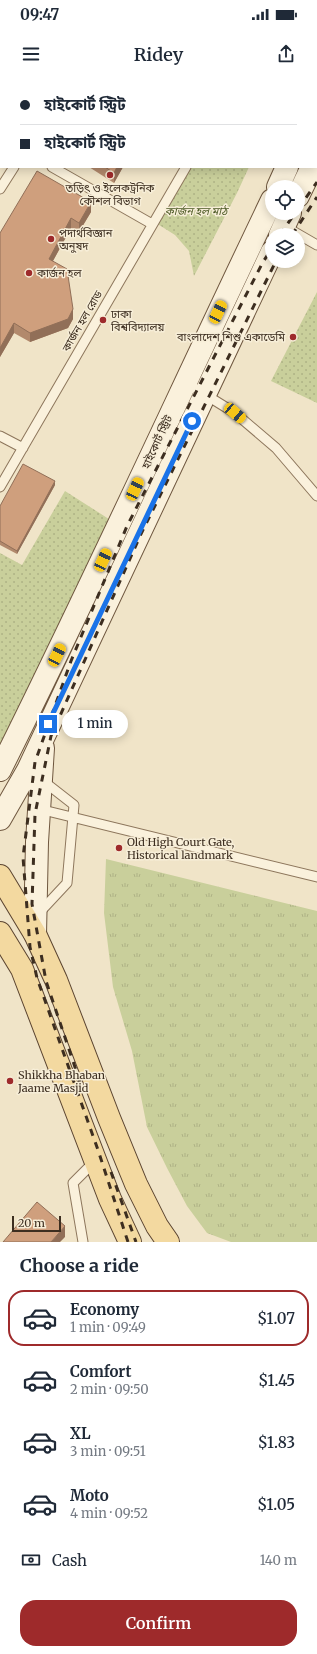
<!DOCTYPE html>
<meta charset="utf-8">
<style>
:root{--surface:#fff;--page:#f6f6f7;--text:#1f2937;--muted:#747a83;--line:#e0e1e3;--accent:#9e2a2b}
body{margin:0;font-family:Merriweather,"Noto Sans Bengali",serif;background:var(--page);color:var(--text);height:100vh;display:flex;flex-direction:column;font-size:15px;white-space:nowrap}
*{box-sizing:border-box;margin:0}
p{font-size:13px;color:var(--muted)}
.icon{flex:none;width:22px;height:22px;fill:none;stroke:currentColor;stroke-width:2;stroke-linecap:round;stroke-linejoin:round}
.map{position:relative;height:1162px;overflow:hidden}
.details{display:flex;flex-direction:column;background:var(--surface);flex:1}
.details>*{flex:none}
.guide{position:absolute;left:0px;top:0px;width:317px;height:88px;box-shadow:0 2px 10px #0003;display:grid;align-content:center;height:88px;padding:0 20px;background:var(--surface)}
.fabs{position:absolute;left:265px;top:100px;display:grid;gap:8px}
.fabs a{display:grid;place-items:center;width:40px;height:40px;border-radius:50%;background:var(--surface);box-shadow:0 2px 10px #0003;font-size:20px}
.scale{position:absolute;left:12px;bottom:10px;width:49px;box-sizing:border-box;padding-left:4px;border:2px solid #3d2e20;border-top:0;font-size:11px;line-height:14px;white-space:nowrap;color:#3d2e20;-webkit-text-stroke:3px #f7eed8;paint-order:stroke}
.end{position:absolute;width:18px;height:18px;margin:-9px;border:5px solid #1a73e8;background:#fff;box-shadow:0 0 0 2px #fff}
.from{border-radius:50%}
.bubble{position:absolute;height:28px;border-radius:14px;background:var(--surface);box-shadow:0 2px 10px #0003;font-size:13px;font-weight:600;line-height:28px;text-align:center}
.car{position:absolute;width:12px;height:24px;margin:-12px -6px;border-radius:5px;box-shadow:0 0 3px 1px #0007;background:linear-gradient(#f5c518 24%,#345 0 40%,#f5c518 0 76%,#345 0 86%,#f5c518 0)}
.guide b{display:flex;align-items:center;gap:14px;height:38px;font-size:15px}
.guide b+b{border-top:1px solid var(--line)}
.guide i{width:10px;height:10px;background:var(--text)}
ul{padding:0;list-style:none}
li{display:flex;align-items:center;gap:12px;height:56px;margin:0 8px 6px;padding:0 12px;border:2px solid transparent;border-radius:16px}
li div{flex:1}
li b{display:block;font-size:15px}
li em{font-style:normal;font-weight:600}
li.current{border-color:var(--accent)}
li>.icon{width:36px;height:36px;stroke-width:1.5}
h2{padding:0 20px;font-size:18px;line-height:48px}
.pay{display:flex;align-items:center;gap:10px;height:44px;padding:0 20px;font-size:15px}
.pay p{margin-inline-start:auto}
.cta{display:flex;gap:8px;margin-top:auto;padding:8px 20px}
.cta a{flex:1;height:46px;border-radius:16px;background:var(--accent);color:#fff;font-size:16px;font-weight:600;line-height:46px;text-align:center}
.status{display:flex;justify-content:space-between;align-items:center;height:28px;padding:0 20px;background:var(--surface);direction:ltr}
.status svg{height:11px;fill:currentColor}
header{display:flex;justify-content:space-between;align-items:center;height:52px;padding:0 20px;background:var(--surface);font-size:18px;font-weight:600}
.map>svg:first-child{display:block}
.grass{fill:url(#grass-tufts)}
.park{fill:url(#park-dots)}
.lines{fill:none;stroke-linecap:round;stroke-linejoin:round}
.lane-casing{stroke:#8d765c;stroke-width:11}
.secondary-casing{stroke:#6f573f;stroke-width:24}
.primary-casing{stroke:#5b4430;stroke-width:24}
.lane{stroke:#faf1dc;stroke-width:9}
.secondary{stroke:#faf1dc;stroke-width:22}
.primary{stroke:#f3d9a0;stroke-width:22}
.rail{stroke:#3d2e20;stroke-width:3;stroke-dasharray:7 7;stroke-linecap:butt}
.wall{fill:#b2896c}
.shaded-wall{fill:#916f58}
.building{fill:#cf9f7d;stroke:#916f58}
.route{stroke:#1a73e8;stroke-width:5}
.poi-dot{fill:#9e2a2b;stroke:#f7eed8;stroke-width:1.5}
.labels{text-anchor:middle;stroke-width:3;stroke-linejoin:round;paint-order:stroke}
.poi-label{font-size:11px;fill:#3d2e20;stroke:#f7eed8;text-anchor:start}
.park-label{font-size:11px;font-style:italic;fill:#4d5a26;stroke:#f7eed8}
.street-label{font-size:11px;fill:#3d2e20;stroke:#f7eed8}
</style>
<div class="status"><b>09:47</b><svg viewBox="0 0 49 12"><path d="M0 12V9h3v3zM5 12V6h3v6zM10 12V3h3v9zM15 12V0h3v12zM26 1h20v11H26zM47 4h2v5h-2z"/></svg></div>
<header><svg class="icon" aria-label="menu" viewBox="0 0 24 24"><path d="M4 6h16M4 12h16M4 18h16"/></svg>Ridey<svg class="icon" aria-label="share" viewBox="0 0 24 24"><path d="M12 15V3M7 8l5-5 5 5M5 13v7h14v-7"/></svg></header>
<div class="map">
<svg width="317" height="1162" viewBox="0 0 317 1162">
<defs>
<pattern id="grass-tufts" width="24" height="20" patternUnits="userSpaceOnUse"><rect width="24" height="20" fill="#c9cf9b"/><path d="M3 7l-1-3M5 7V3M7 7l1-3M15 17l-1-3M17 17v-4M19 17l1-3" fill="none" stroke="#aeb285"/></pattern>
<pattern id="park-dots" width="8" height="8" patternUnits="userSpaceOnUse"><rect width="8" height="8" fill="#c9cf9b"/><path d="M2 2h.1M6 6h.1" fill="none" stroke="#aeb285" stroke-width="1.8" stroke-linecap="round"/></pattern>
</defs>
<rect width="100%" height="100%" fill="#f0e4c8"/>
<!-- grass -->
<path class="grass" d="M106 779 317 831V1162H231L207 1153 187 1126 167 1088 147 1047 132 971 113 907 104 833Z"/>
<!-- park -->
<path class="park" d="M188 87H249L237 113 194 196 189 171 175 155 156 143Z
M317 212V323L271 301Z
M65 411 112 441 0 671V473L22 485Z"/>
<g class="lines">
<defs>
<path id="lane" d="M104 1V0
M236 1V0
M52 87 152 144
M0 109 14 87
M284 146 317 165
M185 302 235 333 276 368 317 416
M0 356 23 368
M0 407 186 87
M39 729 317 797
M39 833 67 803 74 725 42 700
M83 1162 73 1103 95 1081"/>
<path id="secondary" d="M314 1V0
M278 107 287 87
M298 116 312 87
M280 155 290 133
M0 690C94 502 181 310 272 120
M0 739 28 690 272 172
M35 854 37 762 43 668"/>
<path id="primary" d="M0 796 35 854 56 900 109 1038 136 1104 157 1146 168 1162
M0 853 22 889 110 1119 130 1162"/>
</defs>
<!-- lane casing -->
<use href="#lane" class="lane-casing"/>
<!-- secondary casing -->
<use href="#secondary" class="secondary-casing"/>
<!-- primary casing -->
<use href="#primary" class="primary-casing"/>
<!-- lane -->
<use href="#lane" class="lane"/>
<!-- secondary -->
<use href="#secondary" class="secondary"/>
<!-- primary -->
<use href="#primary" class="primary"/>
<!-- rail -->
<path class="rail" d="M298 129 317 102
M280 155 295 133
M292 155 317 117
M80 1002 46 901 32 824 35 734 51 656 141 454 276 181
M111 1092 136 1162
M128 1162 98 1070 37 898 30 867 23 777 35 682 71 581 127 446 263 182 272 168"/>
</g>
<!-- wall -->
<path class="wall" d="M0 5 1 6V59H0Z
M89 87H123L114 103Z
M91 132 79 152 71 148 53 181 73 239 68 248 30 262 14 253 0 277V153Z
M55 405 17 474 0 465V426Z"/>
<!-- shaded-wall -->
<path class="shaded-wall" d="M57 0H64L63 1H56Z
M168 0H174L173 1H167Z
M117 87H123L114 103V93Z
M91 122V132L79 152V143Z
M71 138V148L49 188V179Z
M73 229V239L68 248 30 262V253Z
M14 243V253L0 277V268Z
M55 401V405L17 474V471Z
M65 1146V1157L60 1162H51Z"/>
<!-- building -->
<path class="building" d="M6 0H57L56 1H6Z
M108 0H168L167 1H107Z
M0 5 1 6V48L0 47Z
M105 87H117L114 93Z
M37 91 91 122 79 143 71 138 49 179 67 189 73 229 68 239 30 253 14 243 0 268V153Z
M23 384 55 401 17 471 0 461V426Z
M37 1122 65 1146 51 1162H3Z"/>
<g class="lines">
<!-- route -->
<path class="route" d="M48 644 192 341"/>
</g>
<!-- markers -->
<g class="poi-dot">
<circle cx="110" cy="95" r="4"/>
<circle cx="51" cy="159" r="4"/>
<circle cx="29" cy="193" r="4"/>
<circle cx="103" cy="240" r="4"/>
<circle cx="293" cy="257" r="4"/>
<circle cx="119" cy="768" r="4"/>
<circle cx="10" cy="1001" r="4"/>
</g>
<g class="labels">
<!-- poi labels -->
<g class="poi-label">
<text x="110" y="112" text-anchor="middle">তড়িৎ ও ইলেকট্রনিক<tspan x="110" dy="13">কৌশল বিভাগ</tspan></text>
<text x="59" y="157">পদার্থবিজ্ঞান<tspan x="59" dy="13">অনুষদ</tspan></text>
<text x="37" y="197">কার্জন হল</text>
<text x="111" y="238">ঢাকা<tspan x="111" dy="13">বিশ্ববিদ্যালয়</tspan></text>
<text x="285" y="261" text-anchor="end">বাংলাদেশ শিশু একাডেমি</text>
<text x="127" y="766">Old High Court Gate,<tspan x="127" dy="13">Historical landmark</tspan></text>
<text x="18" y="999">Shikkha Bhaban<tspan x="18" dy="13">Jaame Masjid</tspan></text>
</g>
<!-- park labels -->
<g class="park-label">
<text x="196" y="135">কার্জন হল মাঠ</text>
</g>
<!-- street labels -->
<g class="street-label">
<text transform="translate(82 241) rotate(-60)" y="4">কার্জন হল রোড</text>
<text transform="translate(157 362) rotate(-65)" y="4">হাইকোর্ট স্ট্রিট</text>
</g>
</g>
</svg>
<div class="fabs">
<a><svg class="icon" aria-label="locate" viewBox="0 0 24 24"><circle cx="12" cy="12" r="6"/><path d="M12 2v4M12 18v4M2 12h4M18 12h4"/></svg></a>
<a><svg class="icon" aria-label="layers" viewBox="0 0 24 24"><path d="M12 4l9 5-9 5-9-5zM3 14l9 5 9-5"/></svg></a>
</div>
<div class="scale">20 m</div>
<i class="end from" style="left:192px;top:341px"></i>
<i class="end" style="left:48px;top:644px"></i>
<div class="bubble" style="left:62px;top:630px;width:66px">1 min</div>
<i class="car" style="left:218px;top:232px;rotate:26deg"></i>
<i class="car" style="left:235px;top:333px;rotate:130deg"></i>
<i class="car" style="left:135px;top:409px;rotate:25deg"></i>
<i class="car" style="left:103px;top:480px;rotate:25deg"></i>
<i class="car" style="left:57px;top:575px;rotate:26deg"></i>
<div class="guide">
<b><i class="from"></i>হাইকোর্ট স্ট্রিট</b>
<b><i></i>হাইকোর্ট স্ট্রিট</b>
</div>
</div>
<section class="details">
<h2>Choose a ride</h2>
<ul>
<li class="current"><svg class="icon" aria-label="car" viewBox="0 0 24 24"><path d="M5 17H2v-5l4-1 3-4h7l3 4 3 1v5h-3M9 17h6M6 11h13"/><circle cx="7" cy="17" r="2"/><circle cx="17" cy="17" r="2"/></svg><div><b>Economy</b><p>1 min · 09:49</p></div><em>$1.07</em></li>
<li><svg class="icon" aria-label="car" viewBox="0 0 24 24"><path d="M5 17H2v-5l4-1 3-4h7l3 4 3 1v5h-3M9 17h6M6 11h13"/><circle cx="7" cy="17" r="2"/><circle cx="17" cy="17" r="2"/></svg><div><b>Comfort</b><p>2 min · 09:50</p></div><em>$1.45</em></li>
<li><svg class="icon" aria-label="car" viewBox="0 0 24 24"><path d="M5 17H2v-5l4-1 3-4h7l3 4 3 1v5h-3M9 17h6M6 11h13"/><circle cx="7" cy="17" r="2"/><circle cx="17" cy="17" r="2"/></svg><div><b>XL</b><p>3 min · 09:51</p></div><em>$1.83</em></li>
<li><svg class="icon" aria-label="car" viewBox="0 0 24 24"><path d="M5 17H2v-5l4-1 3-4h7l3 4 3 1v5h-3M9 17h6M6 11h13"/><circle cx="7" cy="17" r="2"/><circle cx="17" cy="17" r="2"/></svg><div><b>Moto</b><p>4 min · 09:52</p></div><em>$1.05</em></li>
</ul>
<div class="pay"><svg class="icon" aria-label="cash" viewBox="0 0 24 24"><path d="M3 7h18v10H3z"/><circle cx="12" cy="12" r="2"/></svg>Cash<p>140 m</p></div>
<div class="cta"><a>Confirm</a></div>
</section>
